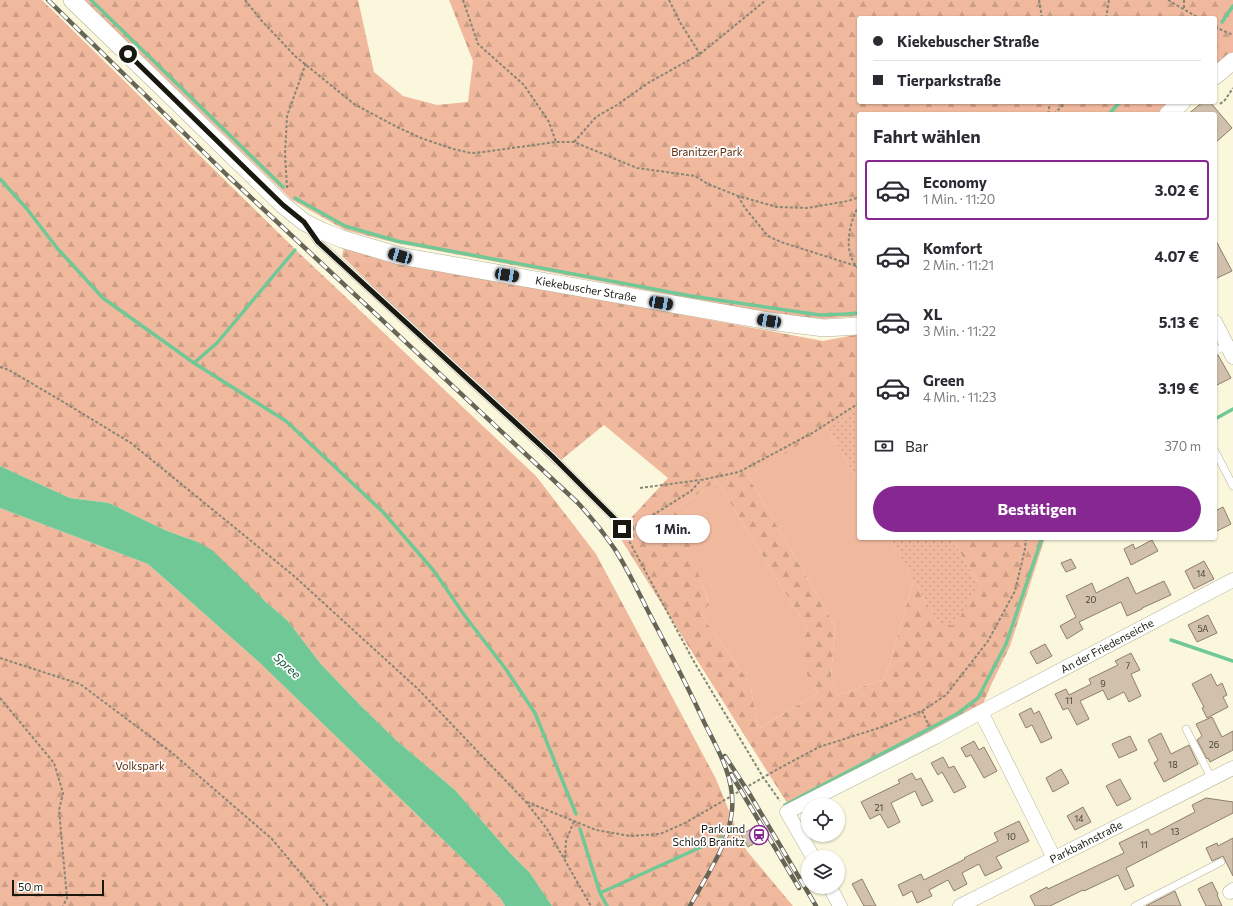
<!DOCTYPE html>
<html lang="de">
<meta charset="utf-8">
<style>
:root{--surface:#fff;--page:#f2f2f3;--text:#2b2b33;--muted:#7c7c81;--line:#e1e1e2;--accent:#872791}
body{margin:0;font-family:Commissioner,sans-serif;background:var(--page);color:var(--text);height:100vh;display:flex;flex-direction:column;font-size:15px;white-space:nowrap}
*{box-sizing:border-box;margin:0}
p{font-size:13px;color:var(--muted)}
.icon{flex:none;width:22px;height:22px;fill:none;stroke:currentColor;stroke-width:2;stroke-linecap:round;stroke-linejoin:round}
.map{position:relative;flex:1;overflow:hidden}
.drawer{position:absolute;left:857px;top:112px;width:360px;height:428px;display:flex;flex-direction:column;background:var(--surface);border-radius:4px;box-shadow:0 1px 3px #0004}
.drawer>*{flex:none}
.top-card{position:absolute;left:857px;top:16px;width:360px;height:88px;border-radius:4px;box-shadow:0 1px 3px #0004;display:grid;align-content:center;height:88px;padding:0 16px;background:var(--surface)}
.fabs{position:absolute;left:801px;top:798px;display:grid;gap:8px}
.fabs a{display:grid;place-items:center;width:44px;height:44px;border-radius:50%;background:var(--surface);box-shadow:0 1px 3px #0004;font-size:20px}
.scale{position:absolute;left:12px;bottom:10px;width:92px;box-sizing:border-box;padding-left:4px;border:2px solid #1a1910;border-top:0;font-size:11px;line-height:14px;white-space:nowrap;color:#1a1910;-webkit-text-stroke:3px #fff;paint-order:stroke}
.end{position:absolute;width:18px;height:18px;margin:-9px;border:5px solid #1a1910;background:#fff;box-shadow:0 0 0 2px #fff}
.from{border-radius:50%}
.bubble{position:absolute;height:28px;border-radius:14px;background:var(--surface);box-shadow:0 1px 3px #0004;font-size:13px;font-weight:700;line-height:28px;text-align:center}
.car{position:absolute;width:12px;height:24px;margin:-12px -6px;border-radius:5px;box-shadow:0 0 3px 1px #0007;background:linear-gradient(#222 24%,#8ab4d8 0 40%,#222 0 76%,#8ab4d8 0 86%,#222 0)}
.top-card b{display:flex;align-items:center;gap:14px;height:38px;font-size:15px}
.top-card b+b{border-top:1px solid var(--line)}
.top-card i{width:10px;height:10px;background:var(--text)}
ul{padding:0;list-style:none}
li{display:flex;align-items:center;gap:12px;height:60px;margin:0 8px 6px;padding:0 8px;border:2px solid transparent;border-radius:4px}
li div{flex:1}
li b{display:block;font-size:15px}
li em{font-style:normal;font-weight:700}
li.selected{border-color:var(--accent)}
li>.icon{width:36px;height:36px;stroke-width:1.5}
h2{padding:0 16px;font-size:18px;line-height:48px}
.pay{display:flex;align-items:center;gap:10px;height:44px;padding:0 16px;font-size:15px}
.pay p{margin-inline-start:auto}
.action{display:flex;gap:8px;margin-top:auto;padding:8px 16px}
.action a{flex:1;height:46px;border-radius:24px;background:var(--accent);color:#fff;font-size:16px;font-weight:700;line-height:46px;text-align:center}
.map>svg:first-child{display:block}
.green{fill:#f0b89d}
.forest{fill:url(#forest-firs);fill-rule:evenodd}
.garden{fill:url(#garden-dots)}
.water{fill:#71c897}
.lines{fill:none;stroke-linecap:round;stroke-linejoin:round}
.stream{stroke:#71c897;stroke-width:3.5}
.building{fill:#d1c1ac;stroke:#8e7f6b}
.service-casing{stroke:#b4b299;stroke-width:8}
.minor-casing{stroke:#b4b299;stroke-width:15}
.tertiary-casing{stroke:#b4b299;stroke-width:18}
.path{stroke:#888674;stroke-width:2;stroke-dasharray:3 2;stroke-linecap:butt}
.service{stroke:#fff;stroke-width:7}
.minor{stroke:#fff;stroke-width:14}
.tertiary{stroke:#fff;stroke-width:17}
.rail-casing{stroke:#676556;stroke-width:4.5}
.rail{stroke:#fff;stroke-width:3;stroke-dasharray:9;stroke-linecap:butt}
.route{stroke:#1a1910;stroke-width:5}
.labels{text-anchor:middle;stroke-width:3.5;stroke-linejoin:round;paint-order:stroke}
.number-label{font-size:9px;fill:#484337}
.park-label{font-size:11px;fill:#5d2a0c;stroke:#fff}
.street-label{font-size:11px;fill:#1a1910;stroke:#fff}
.poi-label{font-size:11px;fill:#1a1910;stroke:#fff;text-anchor:end}
.water-label{font-size:12px;font-style:italic;fill:#115435;stroke:#fff}
</style>
<div class="map">
<svg width="1233" height="906" viewBox="0 0 1233 906">
<defs>
<pattern id="forest-firs" width="22" height="20" patternUnits="userSpaceOnUse"><rect width="22" height="20" fill="#f0b89d"/><path d="M5 1l3.5 6h-7zM16 11l3.5 6h-7z" fill="#cd9e86"/></pattern>
<pattern id="garden-dots" width="8" height="8" patternUnits="userSpaceOnUse"><rect width="8" height="8" fill="#f0b89d"/><path d="M2 2h.1M6 6h.1" fill="none" stroke="#cd9e86" stroke-width="1.8" stroke-linecap="round"/></pattern>
</defs>
<rect width="100%" height="100%" fill="#faf7dc"/>
<!-- green -->
<path class="green" d="M827 427 859 483V538H890L914 580 885 679 838 695 831 680 835 626 748 476Z
M717 481 807 628 800 661 818 693 758 729 750 683 701 615 709 603 674 510Z"/>
<!-- forest -->
<path class="forest" d="M0 0H42L300 254 536 476 596 554 716 779 736 828 747 851 793 906H552L530 873 510 853 455 790 397 741 360 705 320 663 288 621 198 542 167 531 109 503 70 498 0 466Z
M84 0H358L374 72 403 96 437 105 468 102 473 61 449 0H1233V52L1215 67V18H859V102H1171L1156 114H859V316L822 319 756 311 396 243 345 230 292 200Z
M344 247 385 259 823 341 859 334V408L748 476 835 626 831 680 838 695 885 679 914 580 938 623 979 584 951 538H1045L1010 646 992 683 982 706 789 806 617 533 668 478 604 425 555 465 342 256ZM717 481 807 628 799 661 818 693 758 729 750 683 701 615 709 604 690 550 695 542 674 510Z
M0 508 148 564 261 664 465 861 501 899 505 906H0Z"/>
<!-- garden -->
<path class="garden" d="M859 408V483L827 427Z
M890 538H951L979 584 955 626 938 623Z"/>
<!-- water -->
<path class="water" d="M0 466 70 498 109 503 167 531 198 542 212 550 266 602 288 621 320 663 360 705 397 741 455 790 510 853 530 873 552 906H505L501 899 465 861 261 664 148 564 0 508Z"/>
<g class="lines">
<!-- stream -->
<path class="stream" d="M91 0 283 187
M1222 22 1233 6
M1109 114 1120 102
M0 179 27 209 57 248 103 298 194 363 286 421 383 512 434 571 465 616 505 668 535 713 576 814
M295 198 345 226 397 241 691 296 820 315 846 314 859 313
M194 363 217 343 295 250
M1215 419 1233 409
M1171 640 1233 661
M785 805 957 714 978 698 1006 644 1042 538
M580 829 600 893 607 906
M600 893 721 838"/>
</g>
<!-- building -->
<path class="building" d="M1203 102H1210L1232 128 1215 143V114H1188Z
M1215 239 1232 271 1215 279Z
M1218 355 1231 378 1215 386V356Z
M1223 507 1231 524 1215 532V511Z
M1152 540 1158 551 1131 565 1124 549 1133 544 1135 549Z
M1071 559 1076 568 1066 572 1061 563Z
M1204 561 1214 579 1194 589 1185 571Z
M1128 577 1136 594 1164 581 1171 595 1142 608V609L1127 616 1121 602 1079 622 1083 629 1067 639 1060 626 1076 617 1066 596 1092 583 1096 593Z
M1208 615 1217 633 1197 642 1188 625Z
M1045 644 1052 656 1037 664 1030 652Z
M1131 653 1140 670 1131 674 1141 696 1129 702 1124 692 1108 700 1103 690 1080 701 1089 719 1077 725 1068 708 1063 710 1055 694 1066 689 1069 695 1091 684 1089 679 1118 665 1115 661Z
M1211 674 1217 686 1222 683 1227 695 1223 697 1228 707 1207 718 1202 708 1204 707 1192 684Z
M1031 708 1034 714 1039 711 1052 738 1041 743 1032 725 1026 728 1019 714Z
M1212 717 1222 737 1233 731V750L1210 762 1208 758 1207 759 1197 740 1202 736 1196 724Z
M1161 733 1171 754 1189 745 1198 764 1164 782 1154 763 1158 760 1148 740Z
M1130 736 1137 750 1119 758 1112 744Z
M974 741 979 750 984 747 997 771 984 778 971 755 966 757 961 748Z
M943 757 949 768 954 766 966 787 954 793 942 772 938 775 931 763Z
M1061 769 1069 783 1053 792 1046 778Z
M912 773 916 780 921 778 933 801 922 806 915 791 891 803 900 822 888 828 880 814 870 819 861 802 900 783 898 780Z
M1120 779 1131 799 1117 806 1106 786Z
M1206 798 1233 802V813L1126 868 1134 886 1125 890 1118 875 1084 891 1083 890 1050 906H1035L1030 896 1047 887 1048 889 1124 853 1119 843 1148 829 1151 835 1195 812 1192 805Z
M1083 807 1091 822 1075 830 1067 816Z
M1019 821 1029 841 996 857 1002 868 985 876 979 864 962 873 967 884 954 891 948 880 929 890 932 896 917 903 912 891 903 896 898 885 921 874 924 880 965 859 964 858 998 841 994 833Z
M751 829 758 841 748 847 741 835Z
M1233 838V876L1223 856 1212 861 1206 848 1217 843 1218 846Z
M862 879 876 906H864L852 884Z
M1212 882 1218 894 1217 895 1222 906H1206L1198 889Z
M1175 891 1181 906H1146Z"/>
<g class="lines">
<defs>
<path id="service" d="M309 229 318 242 338 260 552 456 614 518 622 529
M1215 351 1227 345
M1215 451 1233 486
M1186 729 1212 779
M1135 906 1221 862"/>
<path id="minor" d="M1215 322 1233 357
M981 712 1054 858
M813 857 787 812 935 737 981 712 1233 580
M830 887 840 906
M1230 892 1233 890
M960 906 1233 768"/>
<path id="tertiary" d="M72 0 283 205 304 222 322 231 342 239 400 256 769 321 824 328 859 326
M1215 76 1233 61
M1168 114 1182 102"/>
</defs>
<!-- service casing -->
<use href="#service" class="service-casing"/>
<!-- minor casing -->
<use href="#minor" class="minor-casing"/>
<!-- tertiary casing -->
<use href="#tertiary" class="tertiary-casing"/>
<!-- path -->
<path class="path" d="M245 0 261 20 295 56 354 104 397 127 421 138 453 149 471 153 483 152 556 142H574L637 168 695 176 708 184 738 196 777 207 807 208 848 201 859 197
M463 0 478 44 524 85 549 122 556 142
M669 0 681 24 700 54
M1039 0 1042 18
M1168 0 1199 18
M1184 8V0
M1106 18 1109 0
M1215 27 1233 35
M1220 104 1225 100 1233 88
M1048 114 1050 102
M1054 114 1066 102
M574 142 596 117 617 105 648 83 700 54 766 0
M287 188 285 154 287 116 306 63
M738 196 745 208 768 236 781 242 856 266
M859 205C849 223 842 253 859 269
M0 367 9 370 65 403 131 443 294 576 419 690 526 802 547 829 591 906
M640 488 700 480
M631 527H634L691 491 701 480 739 472 814 432 859 403
M627 537 693 660 763 777 780 801
M629 540 634 527
M0 658 80 684 171 752 272 839 328 906
M0 698 54 763 63 793 59 810 67 898 63 906
M922 711 929 726
M527 802 596 830 630 836 660 834 685 823 776 770 819 747 882 727 922 711 946 695 988 641 1015 591 1025 549 1026 538
M565 858 566 841 574 821"/>
<!-- service -->
<use href="#service" class="service"/>
<!-- minor -->
<use href="#minor" class="minor"/>
<!-- tertiary -->
<use href="#tertiary" class="tertiary"/>
<defs>
<path id="rail" d="M48 0 229 177 578 503C591 517 603 532 614 548 631 574 643 603 658 630 674 661 690 691 704 722 718 750 735 778 732 810 729 845 706 876 690 906
M725 756 749 793 816 906
M731 774 799 888"/>
</defs>
<!-- rail casing -->
<use href="#rail" class="rail-casing"/>
<!-- rail -->
<use href="#rail" class="rail"/>
</g>
<g class="lines">
<!-- route -->
<path class="route" d="M128 54 283 205 304 222 318 242 552 456 614 518 622 529"/>
</g>
<!-- icons -->
<defs>
<symbol id="station-ring" viewBox="-11 -11 22 22"><circle r="9.5" fill="#fff" stroke="#872791" stroke-width="1.5"/><path d="M-3-6H3Q5-6 5-4V2Q5 4 3 4L4.5 6H3L1.5 4h-3L-3 6H-4.5L-3 4Q-5 4-5 2V-4Q-5-6-3-6ZM-3.5-4v3h7v-3ZM-3.5 1v1.5H-2V1ZM2 1v1.5H3.5V1Z" fill="#872791"/></symbol>
</defs>
<g fill-rule="evenodd">
<use href="#station-ring" x="748" y="824" width="22" height="22"/>
</g>
<g class="labels">
<!-- number labels -->
<g class="number-label">
<text x="1201" y="577">14</text>
<text x="1091" y="603">20</text>
<text x="1203" y="632">5A</text>
<text x="1128" y="669">7</text>
<text x="1103" y="687">9</text>
<text x="1069" y="704">11</text>
<text x="1214" y="748">26</text>
<text x="1173" y="768">18</text>
<text x="879" y="811">21</text>
<text x="1079" y="822">14</text>
<text x="1175" y="835">13</text>
<text x="1011" y="840">10</text>
<text x="1144" y="848">11</text>
</g>
<!-- park labels -->
<g class="park-label">
<text x="707" y="156">Branitzer Park</text>
<text x="140" y="770">Volkspark</text>
</g>
<!-- street labels -->
<g class="street-label">
<text transform="translate(586 289) rotate(10)" y="4">Kiekebuscher Straße</text>
<text transform="translate(1107 646) rotate(-28)" y="4">An der Friedenseiche</text>
<text transform="translate(1086 842) rotate(-27)" y="4">Parkbahnstraße</text>
</g>
<!-- poi labels -->
<g class="poi-label">
<text x="745" y="833">Park und<tspan x="745" dy="13">Schloß Branitz</tspan></text>
</g>
<!-- water labels -->
<g class="water-label">
<text transform="translate(287 666) rotate(43)" y="4">Spree</text>
</g>
</g>
</svg>
<div class="fabs">
<a><svg class="icon" aria-label="locate" viewBox="0 0 24 24"><circle cx="12" cy="12" r="6"/><path d="M12 2v4M12 18v4M2 12h4M18 12h4"/></svg></a>
<a><svg class="icon" aria-label="layers" viewBox="0 0 24 24"><path d="M12 4l9 5-9 5-9-5zM3 14l9 5 9-5"/></svg></a>
</div>
<div class="scale">50 m</div>
<i class="end from" style="left:128px;top:54px"></i>
<i class="end" style="left:622px;top:529px"></i>
<div class="bubble" style="left:636px;top:515px;width:74px">1 Min.</div>
<i class="car" style="left:400px;top:256px;rotate:286deg"></i>
<i class="car" style="left:507px;top:275px;rotate:100deg"></i>
<i class="car" style="left:661px;top:303px;rotate:100deg"></i>
<i class="car" style="left:769px;top:321px;rotate:280deg"></i>
<div class="top-card">
<b><i class="from"></i>Kiekebuscher Straße</b>
<b><i></i>Tierparkstraße</b>
</div>
<section class="drawer">
<h2>Fahrt wählen</h2>
<ul>
<li class="selected"><svg class="icon" aria-label="car" viewBox="0 0 24 24"><path d="M5 17H2v-5l4-1 3-4h7l3 4 3 1v5h-3M9 17h6M6 11h13"/><circle cx="7" cy="17" r="2"/><circle cx="17" cy="17" r="2"/></svg><div><b>Economy</b><p>1 Min. · 11:20</p></div><em>3.02 €</em></li>
<li><svg class="icon" aria-label="car" viewBox="0 0 24 24"><path d="M5 17H2v-5l4-1 3-4h7l3 4 3 1v5h-3M9 17h6M6 11h13"/><circle cx="7" cy="17" r="2"/><circle cx="17" cy="17" r="2"/></svg><div><b>Komfort</b><p>2 Min. · 11:21</p></div><em>4.07 €</em></li>
<li><svg class="icon" aria-label="car" viewBox="0 0 24 24"><path d="M5 17H2v-5l4-1 3-4h7l3 4 3 1v5h-3M9 17h6M6 11h13"/><circle cx="7" cy="17" r="2"/><circle cx="17" cy="17" r="2"/></svg><div><b>XL</b><p>3 Min. · 11:22</p></div><em>5.13 €</em></li>
<li><svg class="icon" aria-label="car" viewBox="0 0 24 24"><path d="M5 17H2v-5l4-1 3-4h7l3 4 3 1v5h-3M9 17h6M6 11h13"/><circle cx="7" cy="17" r="2"/><circle cx="17" cy="17" r="2"/></svg><div><b>Green</b><p>4 Min. · 11:23</p></div><em>3.19 €</em></li>
</ul>
<div class="pay"><svg class="icon" aria-label="cash" viewBox="0 0 24 24"><path d="M3 7h18v10H3z"/><circle cx="12" cy="12" r="2"/></svg>Bar<p>370 m</p></div>
<div class="action"><a>Bestätigen</a></div>
</section>
</div>
